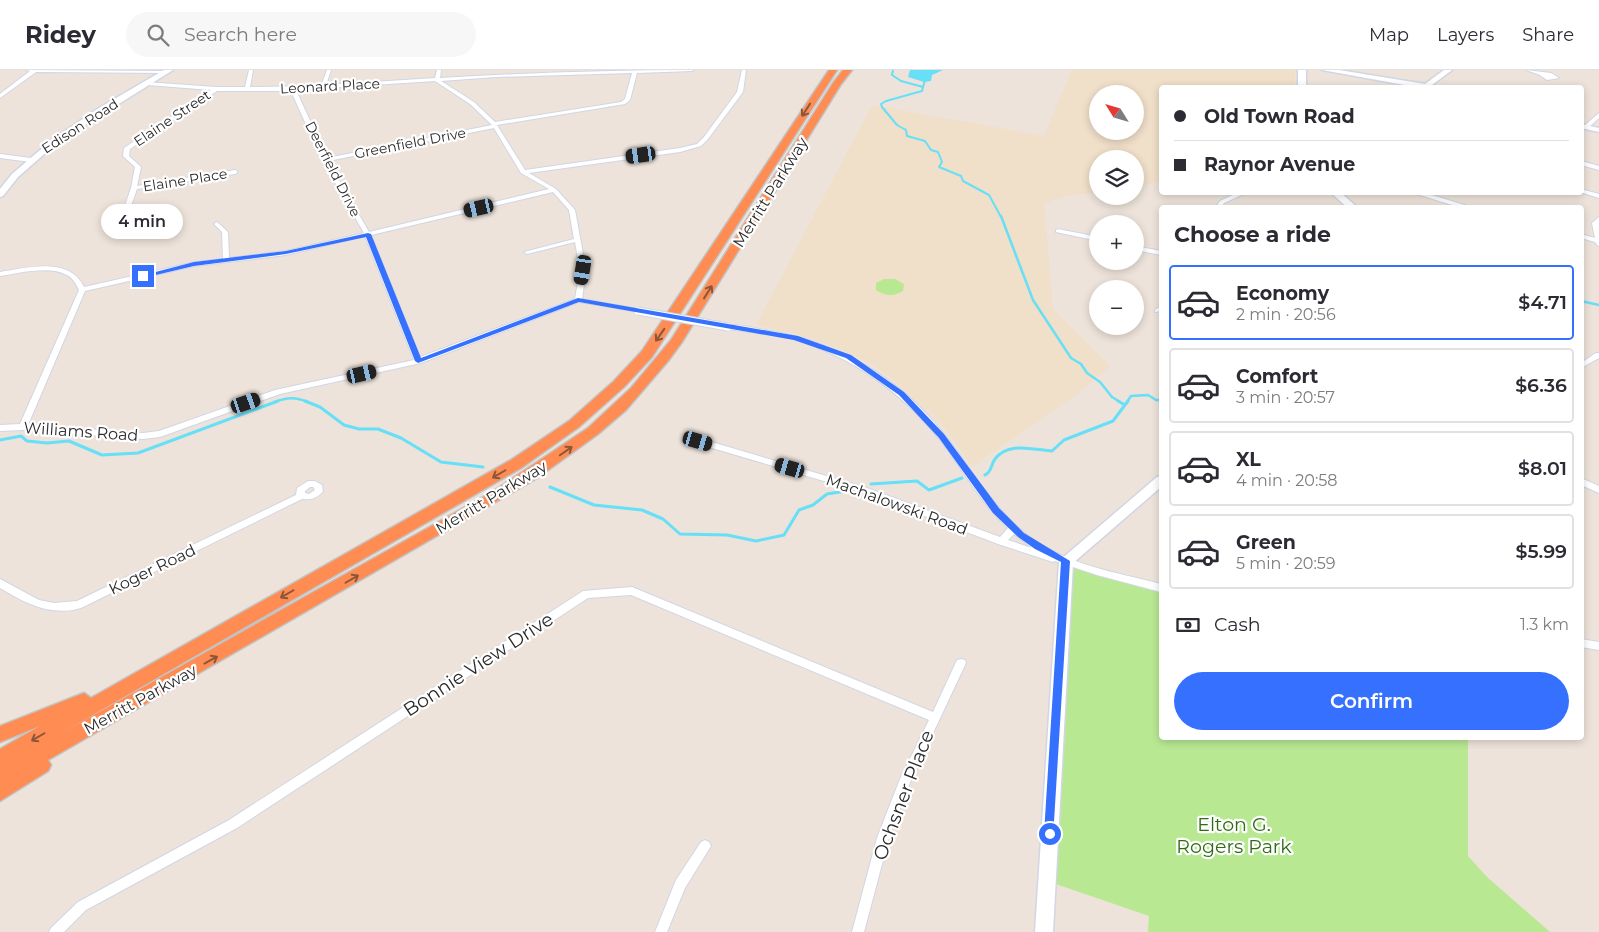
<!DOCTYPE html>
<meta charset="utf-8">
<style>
:root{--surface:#fff;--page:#f7f7f7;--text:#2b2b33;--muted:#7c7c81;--line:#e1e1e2;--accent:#3570ff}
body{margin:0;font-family:Montserrat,sans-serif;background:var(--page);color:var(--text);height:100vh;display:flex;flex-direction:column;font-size:19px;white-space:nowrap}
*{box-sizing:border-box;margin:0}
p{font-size:16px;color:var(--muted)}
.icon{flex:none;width:28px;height:28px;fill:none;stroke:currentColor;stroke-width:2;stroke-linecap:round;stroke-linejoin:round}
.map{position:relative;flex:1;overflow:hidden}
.sheet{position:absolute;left:1159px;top:135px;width:425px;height:535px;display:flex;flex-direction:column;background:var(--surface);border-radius:5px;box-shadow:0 2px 8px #0003}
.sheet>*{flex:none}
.banner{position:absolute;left:1159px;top:15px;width:425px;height:110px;border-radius:5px;box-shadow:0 2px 8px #0003;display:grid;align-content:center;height:110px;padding:0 15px;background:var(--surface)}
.needle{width:32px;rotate:307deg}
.buttons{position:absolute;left:1089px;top:15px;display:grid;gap:10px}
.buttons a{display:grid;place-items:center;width:55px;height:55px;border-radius:50%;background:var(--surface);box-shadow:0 2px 8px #0003;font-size:25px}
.end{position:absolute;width:22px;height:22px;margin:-11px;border:6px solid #3570ff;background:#fff;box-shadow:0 0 0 2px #fff}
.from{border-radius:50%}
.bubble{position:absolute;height:35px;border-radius:18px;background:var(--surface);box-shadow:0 2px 8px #0003;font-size:16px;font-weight:600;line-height:35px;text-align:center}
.car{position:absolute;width:15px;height:30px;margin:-15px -8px;border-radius:6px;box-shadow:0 0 4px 1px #0007;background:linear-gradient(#222 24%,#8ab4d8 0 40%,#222 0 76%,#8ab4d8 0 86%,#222 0)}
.banner b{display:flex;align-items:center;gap:18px;height:48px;font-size:19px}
.banner b+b{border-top:1px solid var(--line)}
.banner i{width:12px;height:12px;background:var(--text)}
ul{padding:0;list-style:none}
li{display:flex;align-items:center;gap:15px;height:75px;margin:0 10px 8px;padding:0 5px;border:2px solid var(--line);border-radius:5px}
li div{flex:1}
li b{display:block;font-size:19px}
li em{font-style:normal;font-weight:600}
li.active{border-color:var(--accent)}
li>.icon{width:45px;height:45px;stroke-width:1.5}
h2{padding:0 15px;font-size:22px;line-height:60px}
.pay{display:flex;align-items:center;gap:12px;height:55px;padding:0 15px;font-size:19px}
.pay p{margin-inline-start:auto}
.cta{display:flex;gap:10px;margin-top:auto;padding:10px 15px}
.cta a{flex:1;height:58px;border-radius:30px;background:var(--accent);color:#fff;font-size:20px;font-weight:600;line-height:58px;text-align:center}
header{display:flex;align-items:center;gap:30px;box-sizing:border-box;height:70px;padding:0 25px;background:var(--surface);border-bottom:1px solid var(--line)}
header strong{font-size:24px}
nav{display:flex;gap:28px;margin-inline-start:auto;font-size:18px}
.search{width:350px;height:45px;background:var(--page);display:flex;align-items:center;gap:12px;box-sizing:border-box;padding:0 18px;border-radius:28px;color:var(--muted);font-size:19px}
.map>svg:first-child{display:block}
.education{fill:#f0dfc9;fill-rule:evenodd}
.green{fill:#b9e893}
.water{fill:#66dff7}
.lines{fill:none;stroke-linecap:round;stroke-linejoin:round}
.stream-far2{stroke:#66dff7;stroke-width:2}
.stream-far1{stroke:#66dff7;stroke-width:2.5}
.stream{stroke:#66dff7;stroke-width:3}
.street-casing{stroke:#d0d6e4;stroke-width:2}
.secondary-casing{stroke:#d0d6e4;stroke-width:3}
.highway-casing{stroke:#c3c3c3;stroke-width:3}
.street{fill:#fff;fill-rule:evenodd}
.secondary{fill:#fff;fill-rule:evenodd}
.highway{fill:#ff8c53;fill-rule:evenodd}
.street-bridge-casing{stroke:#d0d6e4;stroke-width:9;stroke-linecap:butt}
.street-bridge{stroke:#fff;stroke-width:7}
.oneway{stroke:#8a563c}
.route{fill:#3570ff}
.labels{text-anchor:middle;stroke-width:4.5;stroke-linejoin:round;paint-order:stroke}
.far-street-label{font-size:14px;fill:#2a2a2a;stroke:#fff}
.street-label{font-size:16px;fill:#2a2a2a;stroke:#fff}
.near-street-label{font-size:19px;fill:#2a2a2a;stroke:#fff}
.near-park-label{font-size:19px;fill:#306c15;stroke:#fff}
</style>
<header>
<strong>Ridey</strong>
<div class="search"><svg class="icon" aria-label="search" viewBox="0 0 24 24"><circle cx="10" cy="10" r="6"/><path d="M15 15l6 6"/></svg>Search here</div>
<nav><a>Map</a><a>Layers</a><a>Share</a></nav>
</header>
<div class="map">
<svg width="1599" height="862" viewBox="0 0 1599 862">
<rect width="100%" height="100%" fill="#ede3da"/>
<!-- education -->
<path class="education" d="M1072 0H1295V17L1161 18V111L1135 118V89H1098L1097 122 1068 126 1044 133 1053 239 1110 296 1080 322 972 397 945 358 891 308 870 293 830 275 797 264 756 255 872 35 1044 66ZM1098 24H1135V61H1098Z"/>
<!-- green -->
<path class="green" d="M884 209H895L904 214 903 221C893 227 886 226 876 220V213Z
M1067 494 1161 522V668H1468V786L1487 807 1550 862H1148L1149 846 1050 812Z"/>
<!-- water -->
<path class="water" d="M910 0H943L932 5 931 11 924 12 908 7Z"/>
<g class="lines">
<!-- stream-far2 -->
<path class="stream-far2" d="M893 0 892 5 901 11 923 17
M925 10 922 21 886 31 881 34 882 37 897 55 906 60 907 66 925 71 931 80 938 82 942 92 939 97 961 106 963 111 989 125 1001 147"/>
<!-- stream-far1 -->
<path class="stream-far1" d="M1001 146 1033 230 1071 288 1081 294 1087 303 1100 312 1112 327 1120 332
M1581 231 1599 235
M275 332C287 327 296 327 308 332
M1127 332 1131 326 1148 325 1156 330H1161"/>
<!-- stream -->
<path class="stream" d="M305 331 320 337 344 355 359 359H378L401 368 441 392 483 397
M1118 331 1125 335
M0 370 21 366 27 371 47 373 69 371 102 385 138 383 278 331
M985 405C992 402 991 394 995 389 1008 371 1034 380 1052 381L1064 370 1113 351 1128 331
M871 414 917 411 929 420 962 408
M550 417 594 435 642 440 663 449 680 464 727 465 756 471 784 465 799 440 813 435 827 424 846 421"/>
<defs>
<path id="street" d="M26 0 167 1 169 2 167 3 36 2 0 28V24L30 1Z
M249 0H253L250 17 321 16 327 0H331L326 15 435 8 437 0H441L440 8C525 3 610 0 694 0L692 1 637 3 630 30 625 34 497 55 525 100 680 78 697 74 704 67 737 22 742 0H746L743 22 708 69 701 76 680 82 529 103 556 119 575 140 586 200 582 229 638 239 642 241 640 242 579 232 421 293 280 324 160 367 143 369 23 360 0 361V355L20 354 79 220C76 214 73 208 67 205 50 195 18 203 0 206V202C27 198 69 186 84 217L195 192 223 189 222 162 214 154 217 152 228 162 229 188 286 181 364 163 322 90 291 21H217L130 79 129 86 141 97 137 116 235 100 238 102 235 104 137 119 126 150 132 157 127 158 120 150 131 118 135 97 123 86 124 78 211 20 148 15 146 14V12L216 17H245ZM632 3 625 29 621 32 495 52 474 32 441 11 496 7ZM435 11 470 34 492 55 327 88 296 20ZM494 58 521 103 549 119 369 162 328 91ZM553 122 569 140 574 169 524 182 527 184 575 172 580 200 575 229 420 287 371 165ZM365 166 414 290 275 320 159 361 143 363 28 355 85 221 195 196 286 185Z
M1526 0 1551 3 1559 8 1547 10 1540 5Z
M1599 43V48L1588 58H1584V56Z
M0 84 31 88 34 90 31 92 0 88Z
M1581 91 1599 96V100L1581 95Z
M1581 119 1599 124V128L1580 122H1581Z
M1239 122H1248L1224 133 1221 138H1215L1220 131Z
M1410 122H1422L1474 138H1462Z
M1599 147V176L1597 175 1595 172 1581 168V164L1595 168 1592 153Z
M1058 159 1098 167V171L1056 162V160Z
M1135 176 1161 181V185L1135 180Z
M1161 236V241L1155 242V240Z
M725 255C736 254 749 257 759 259 826 268 888 300 933 351 966 388 988 434 1027 465 1066 495 1115 502 1161 514V522L1097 505 1055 491 1053 492 998 474 861 422 695 373 694 371 698 368 867 418 1000 467 1008 458C981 433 963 400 941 371 903 323 852 286 792 269 771 264 749 262 728 259L724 257ZM1014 464 1032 478 1008 470Z
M1596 283H1599V288L1581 298V293Z
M1581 408 1599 416V423L1581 415Z
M308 411H315L322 415 323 421C318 428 311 430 302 429L81 538C51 547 25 533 0 518V509L39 530 54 533 77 531 296 425 297 418ZM310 417H313L315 420 309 424 305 423V421Z
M632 517 933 642 957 590 961 589 965 590 966 593 911 710 889 768 864 862H852L877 768 900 709 929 650 631 525 588 528 237 758 86 840 64 862H49L51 858 78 832 229 750 583 521Z
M1581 569 1599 572V580L1581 577Z
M705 770 709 772 711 776 685 818 667 862H655L676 810 701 772Z"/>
<path id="secondary" d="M164 0H173L58 72 18 107 3 126 0 127V119L12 104 53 69 99 38Z
M1298 0H1306V18H1298Z
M1322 0H1339L1425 14 1444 0H1452L1432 15 1440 18H1421Z
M1581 54 1599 58V62L1581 58Z
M1330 122H1340L1358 138H1348Z
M1161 406V417L1073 493 1053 862H1035L1059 491 1157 407Z"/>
<path id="highway" d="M829 0H837L652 287 624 317 579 357 521 398 58 665 494 421 588 358 631 318 671 270 833 13 843 0H852L841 14 682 272 668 291 626 340 598 364 537 408 48 690 51 695 48 701 0 731V679L40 656 0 672V656L84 623 91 628 511 390 569 351 614 311 642 281Z"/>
</defs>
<!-- street casing -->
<use href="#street" class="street-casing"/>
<!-- secondary casing -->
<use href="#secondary" class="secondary-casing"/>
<!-- highway casing -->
<use href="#highway" class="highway-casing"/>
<!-- street -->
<use href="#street" class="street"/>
<!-- secondary -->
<use href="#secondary" class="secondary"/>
<!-- highway -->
<use href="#highway" class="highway"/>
<defs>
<path id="street-bridge" d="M638 241 728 257"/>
</defs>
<!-- street-bridge casing -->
<use href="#street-bridge" class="street-bridge-casing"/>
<!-- street-bridge -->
<use href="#street-bridge" class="street-bridge"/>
</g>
<!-- one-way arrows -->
<defs><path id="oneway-shaft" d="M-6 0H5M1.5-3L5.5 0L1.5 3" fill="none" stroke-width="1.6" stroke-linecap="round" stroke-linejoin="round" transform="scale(1.25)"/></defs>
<g class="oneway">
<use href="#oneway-shaft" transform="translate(806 40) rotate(123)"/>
<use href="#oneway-shaft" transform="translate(708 222) rotate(-58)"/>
<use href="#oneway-shaft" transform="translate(660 265) rotate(125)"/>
<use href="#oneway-shaft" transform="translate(566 381) rotate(-35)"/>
<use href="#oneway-shaft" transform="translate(499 404) rotate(150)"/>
<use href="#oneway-shaft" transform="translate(352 509) rotate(-30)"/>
<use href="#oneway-shaft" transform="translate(287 524) rotate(150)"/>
<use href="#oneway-shaft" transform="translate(211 590) rotate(-29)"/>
<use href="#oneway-shaft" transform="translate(38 667) rotate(150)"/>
</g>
<!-- route -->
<path class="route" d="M368 163 371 164 421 288 578 228 798 266 851 285 904 322 944 364 999 438 1024 463 1070 491 1053 768 1050 769 1044 764 1061 492 1035 479 1018 467 993 443 939 368 899 325 846 288 794 270 579 232 418 293 415 291 366 167 286 184 194 196 143 208 140 206 194 192 286 181Z"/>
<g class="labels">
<!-- far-street labels -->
<g class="far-street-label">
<text transform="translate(330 16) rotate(-3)" y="5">Leonard Place</text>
<text transform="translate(172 48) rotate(-34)" y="5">Elaine Street</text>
<text transform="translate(80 56) rotate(-33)" y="5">Edison Road</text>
<text transform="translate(410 73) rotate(-11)" y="5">Greenfield Drive</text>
<text transform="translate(333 99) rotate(63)" y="5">Deerfield Drive</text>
<text transform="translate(185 110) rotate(-9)" y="5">Elaine Place</text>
</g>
<!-- street labels -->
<g class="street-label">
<text transform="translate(770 122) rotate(-58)" y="6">Merritt Parkway</text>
<text transform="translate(81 361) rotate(4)" y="6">Williams Road</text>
<text transform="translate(491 427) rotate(-31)" y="6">Merritt Parkway</text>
<text transform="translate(897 434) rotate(20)" y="6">Machalowski Road</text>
<text transform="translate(152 499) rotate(-26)" y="6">Koger Road</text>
<text transform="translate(140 629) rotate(-29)" y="6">Merritt Parkway</text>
</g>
<!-- near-street labels -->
<g class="near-street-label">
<text transform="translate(478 594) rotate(-33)" y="7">Bonnie View Drive</text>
<text transform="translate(903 725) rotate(-69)" y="7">Ochsner Place</text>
</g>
<!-- near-park labels -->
<g class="near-park-label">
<text x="1234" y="761">Elton G.<tspan x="1234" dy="22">Rogers Park</tspan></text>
</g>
</g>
</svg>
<div class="buttons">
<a><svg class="needle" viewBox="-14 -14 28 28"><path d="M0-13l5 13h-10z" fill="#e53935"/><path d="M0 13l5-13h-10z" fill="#7c7c81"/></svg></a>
<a><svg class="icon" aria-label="layers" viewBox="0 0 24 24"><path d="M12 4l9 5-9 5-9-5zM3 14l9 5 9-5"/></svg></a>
<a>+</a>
<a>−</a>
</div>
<i class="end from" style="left:1050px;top:764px"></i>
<i class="end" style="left:143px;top:206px"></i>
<div class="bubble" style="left:101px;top:134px;width:82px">4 min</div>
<i class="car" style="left:641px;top:85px;rotate:262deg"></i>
<i class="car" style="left:479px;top:138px;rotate:257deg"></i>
<i class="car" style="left:583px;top:200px;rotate:189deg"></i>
<i class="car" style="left:362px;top:304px;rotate:77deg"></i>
<i class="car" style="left:246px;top:333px;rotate:71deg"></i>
<i class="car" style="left:698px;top:371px;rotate:106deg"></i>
<i class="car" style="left:790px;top:398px;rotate:286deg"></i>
<div class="banner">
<b><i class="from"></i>Old Town Road</b>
<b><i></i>Raynor Avenue</b>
</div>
<section class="sheet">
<h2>Choose a ride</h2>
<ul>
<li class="active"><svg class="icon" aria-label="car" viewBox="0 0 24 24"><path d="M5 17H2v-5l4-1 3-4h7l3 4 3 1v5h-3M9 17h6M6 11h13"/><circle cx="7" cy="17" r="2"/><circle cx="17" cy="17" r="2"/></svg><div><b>Economy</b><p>2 min · 20:56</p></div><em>$4.71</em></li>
<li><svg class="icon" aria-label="car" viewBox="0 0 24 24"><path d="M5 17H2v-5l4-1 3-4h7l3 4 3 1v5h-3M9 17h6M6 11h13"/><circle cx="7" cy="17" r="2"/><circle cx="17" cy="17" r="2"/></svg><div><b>Comfort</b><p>3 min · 20:57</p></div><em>$6.36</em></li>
<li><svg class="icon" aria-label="car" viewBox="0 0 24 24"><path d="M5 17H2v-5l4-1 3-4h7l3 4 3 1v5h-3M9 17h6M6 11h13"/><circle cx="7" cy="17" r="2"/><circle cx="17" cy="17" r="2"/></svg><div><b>XL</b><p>4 min · 20:58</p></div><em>$8.01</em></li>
<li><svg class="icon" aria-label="car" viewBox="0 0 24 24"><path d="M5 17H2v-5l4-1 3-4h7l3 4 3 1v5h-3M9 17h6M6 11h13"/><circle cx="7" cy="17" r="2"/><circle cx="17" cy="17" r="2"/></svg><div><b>Green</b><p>5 min · 20:59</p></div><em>$5.99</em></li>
</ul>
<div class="pay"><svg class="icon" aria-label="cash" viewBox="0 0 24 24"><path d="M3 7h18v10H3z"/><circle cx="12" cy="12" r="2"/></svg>Cash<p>1.3 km</p></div>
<div class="cta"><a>Confirm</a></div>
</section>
</div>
